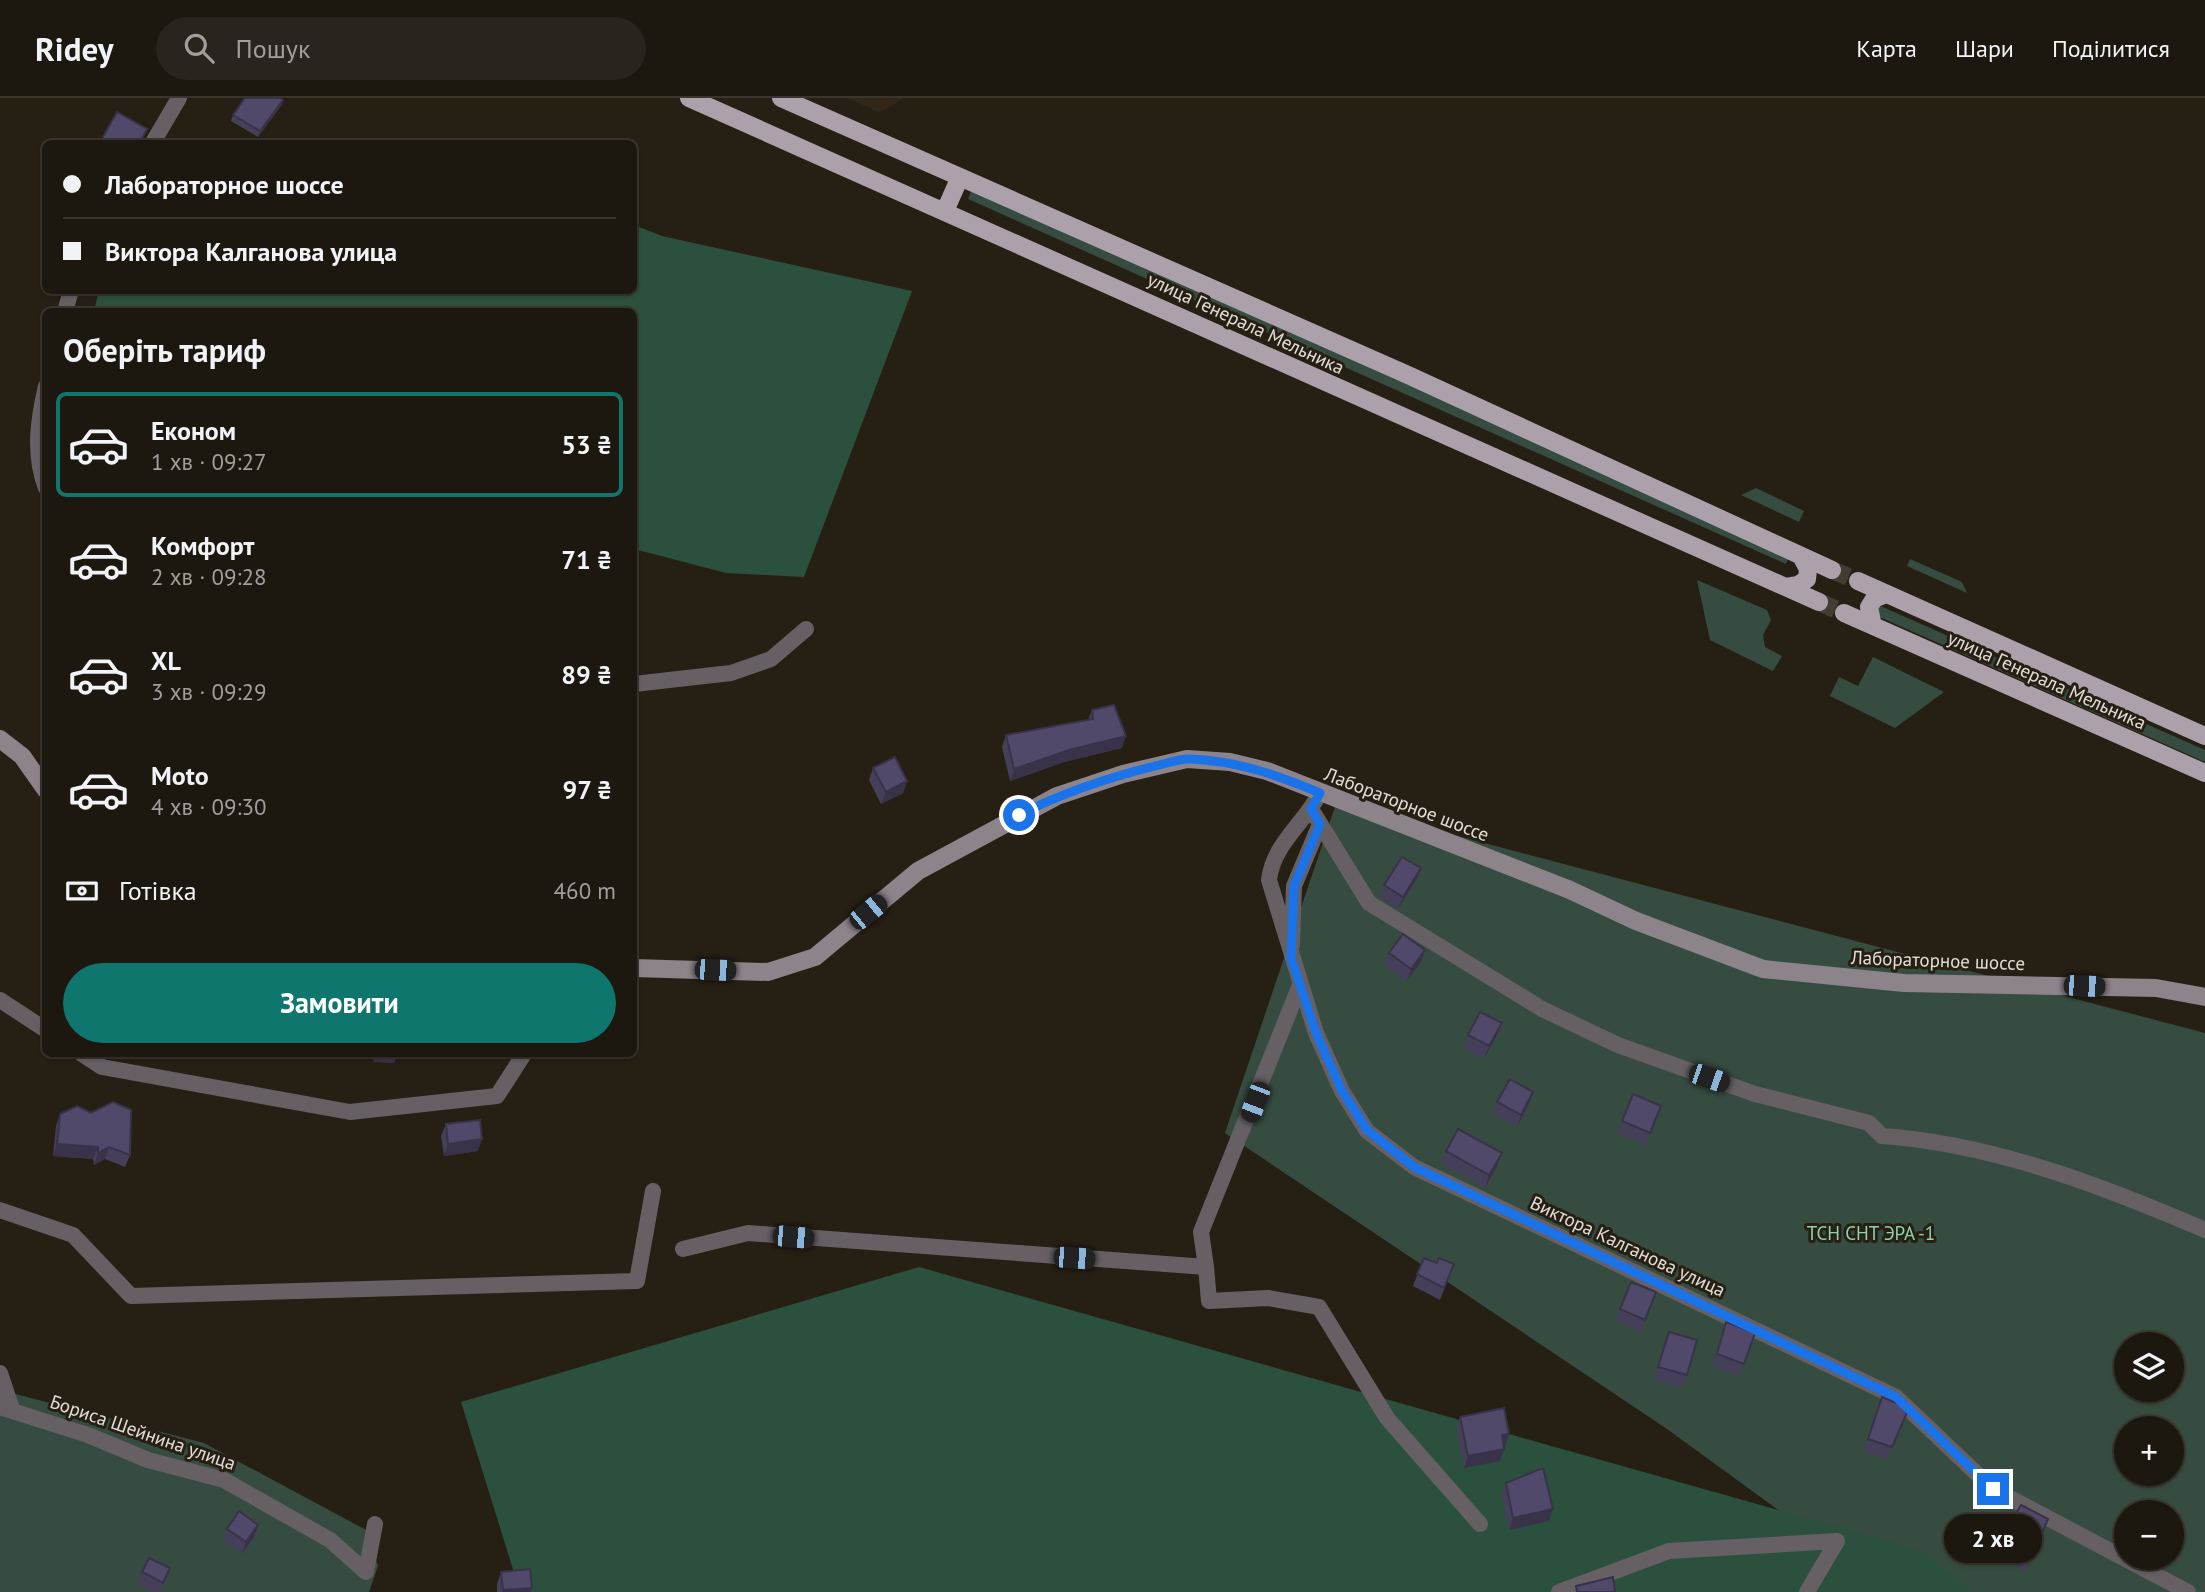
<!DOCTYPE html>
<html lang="uk">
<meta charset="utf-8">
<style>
:root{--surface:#1c170f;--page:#29241d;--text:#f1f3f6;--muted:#a09f9e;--line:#3a362f;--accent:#0f766e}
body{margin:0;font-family:"PT Sans",sans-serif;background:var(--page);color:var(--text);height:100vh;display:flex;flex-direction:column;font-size:26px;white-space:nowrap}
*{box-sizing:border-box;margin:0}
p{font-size:23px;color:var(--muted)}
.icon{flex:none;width:38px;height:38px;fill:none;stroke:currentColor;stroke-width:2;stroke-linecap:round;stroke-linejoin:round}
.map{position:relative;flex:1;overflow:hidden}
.drawer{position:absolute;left:42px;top:210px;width:595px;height:749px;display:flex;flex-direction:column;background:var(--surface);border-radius:10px;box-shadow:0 2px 5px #0004,0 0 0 2px var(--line)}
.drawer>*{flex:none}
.banner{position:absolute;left:42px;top:42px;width:595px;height:154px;border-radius:10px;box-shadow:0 2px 5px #0004,0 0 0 2px var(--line);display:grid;align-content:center;height:154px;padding:0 21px;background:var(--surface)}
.buttons{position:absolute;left:2114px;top:1234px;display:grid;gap:14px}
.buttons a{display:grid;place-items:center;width:70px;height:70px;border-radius:50%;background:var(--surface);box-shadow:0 2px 5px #0004,0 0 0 2px var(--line);font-size:35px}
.end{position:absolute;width:32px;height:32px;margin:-16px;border:9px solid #1a73e8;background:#fff;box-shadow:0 0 0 4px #fff}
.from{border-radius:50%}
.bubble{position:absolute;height:49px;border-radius:24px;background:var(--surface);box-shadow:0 2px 5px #0004,0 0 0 2px var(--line);font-size:23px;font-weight:600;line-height:49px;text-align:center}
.car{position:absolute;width:21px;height:42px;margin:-21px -10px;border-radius:9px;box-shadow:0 0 5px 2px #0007;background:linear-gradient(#222 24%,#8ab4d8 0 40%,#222 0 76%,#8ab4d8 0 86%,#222 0)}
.banner b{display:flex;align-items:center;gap:24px;height:66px;font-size:26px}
.banner b+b{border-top:2px solid var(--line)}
.banner i{width:18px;height:18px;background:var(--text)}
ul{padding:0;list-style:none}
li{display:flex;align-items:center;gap:21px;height:105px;margin:0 14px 10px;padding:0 7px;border:4px solid transparent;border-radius:10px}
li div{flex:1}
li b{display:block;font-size:26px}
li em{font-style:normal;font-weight:600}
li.on{border-color:var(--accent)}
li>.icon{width:63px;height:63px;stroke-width:1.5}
h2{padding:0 21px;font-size:32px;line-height:84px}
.pay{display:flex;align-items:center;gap:18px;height:77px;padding:0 21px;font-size:26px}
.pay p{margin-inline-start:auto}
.button{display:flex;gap:14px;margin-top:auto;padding:14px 21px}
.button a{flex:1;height:80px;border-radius:42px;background:var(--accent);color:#fff;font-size:28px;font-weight:600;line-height:80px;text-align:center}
header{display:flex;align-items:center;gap:42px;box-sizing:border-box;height:98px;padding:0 35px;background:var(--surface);border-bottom:2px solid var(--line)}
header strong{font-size:33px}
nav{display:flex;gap:38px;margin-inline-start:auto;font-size:24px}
.search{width:490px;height:63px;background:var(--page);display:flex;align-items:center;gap:18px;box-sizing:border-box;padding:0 24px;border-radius:38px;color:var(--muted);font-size:26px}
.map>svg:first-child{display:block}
.built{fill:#322616}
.green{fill:#374c40;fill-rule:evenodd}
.forest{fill:#2c503e}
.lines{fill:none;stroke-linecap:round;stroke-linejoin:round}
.primary-tunnel{stroke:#423c31;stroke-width:18;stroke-dasharray:18 9;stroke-linecap:butt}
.minor{stroke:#666065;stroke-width:16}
.secondary{stroke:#8d848b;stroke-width:18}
.primary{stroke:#aca0aa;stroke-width:18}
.wall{fill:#463f5a}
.shaded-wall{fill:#39334a}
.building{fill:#514969;stroke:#39334a;stroke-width:2}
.route{stroke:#1a73e8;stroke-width:9}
.labels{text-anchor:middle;stroke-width:6;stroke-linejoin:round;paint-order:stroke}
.street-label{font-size:19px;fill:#e2ddd6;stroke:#261f14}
.park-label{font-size:19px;fill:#90d1ae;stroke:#261f14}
</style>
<header>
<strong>Ridey</strong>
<div class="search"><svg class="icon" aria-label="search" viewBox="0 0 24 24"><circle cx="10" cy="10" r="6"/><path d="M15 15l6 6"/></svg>Пошук</div>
<nav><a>Карта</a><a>Шари</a><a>Поділитися</a></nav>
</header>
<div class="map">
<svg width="2205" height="1494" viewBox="0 0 2205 1494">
<rect width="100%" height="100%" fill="#261f14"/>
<!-- built -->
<path class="built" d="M847 0H904L880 15Z"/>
<!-- green -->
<path class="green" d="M972 91 1790 456 1786 466 968 101Z
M1756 390 1804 413 1799 424 1741 397Z
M1910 461 1962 484 1967 495 1907 468Z
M1697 482 1767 512 1771 522 1763 537 1765 549 1782 558 1773 573 1710 542Z
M1876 506 2205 652V664L1873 516Z
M1873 559 1944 594 1895 630 1830 598 1839 579 1858 588Z
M1336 706 2205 935V1494H1891L1667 1331 1225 1035ZM2126 1246H2172V1292H2126ZM2126 1330H2172V1376H2126ZM2126 1414H2172V1460H2126Z
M0 1292 204 1345 366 1432 378 1468 369 1494H0Z"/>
<!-- forest -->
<path class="forest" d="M634 127 662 138 912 193 804 479 726 475 634 451V214L94 213 99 192H634Z
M919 1169 1923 1453 1972 1494H520L461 1304Z"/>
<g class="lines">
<!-- primary-tunnel -->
<path class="primary-tunnel" d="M1832 472 1858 483
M1819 504 1844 515"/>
<!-- minor -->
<path class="minor" d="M152 46 179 0
M65 214 71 192
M46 288C38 322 33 356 46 390
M634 586 731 575 771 561 806 531
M1320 695C1304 726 1273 746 1269 782L1316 935 1342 993 1367 1033 1414 1069 1896 1299 1993 1391 2188 1494
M1311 711 1369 805 1542 911 1618 947 1755 996 1869 1025 1882 1038C1994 1046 2103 1088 2205 1132
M1292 847 1294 788 1320 726
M0 902 46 932
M82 956 102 969 350 1014 497 998 524 956
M0 1112 73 1137 131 1198 637 1183 653 1093
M683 1151 748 1135 1206 1169 1201 1134 1300 887
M1206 1169 1209 1203 1268 1200 1319 1209 1387 1320 1480 1426
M0 1275 12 1311
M0 1309 88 1337 148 1362 224 1382 330 1442 366 1474 375 1426
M1559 1494 1669 1453 1837 1443
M1807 1494 1837 1443"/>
<!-- secondary -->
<path class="secondary" d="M0 641 22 658 46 692
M634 870 768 874 815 859 918 773 1057 698 1123 676 1187 661 1230 664 1267 673 1570 792 1636 823 1763 871 1904 885 2156 890 2205 899"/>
<!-- primary -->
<path class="primary" d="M689 0 1819 504
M781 0 1408 277 1832 472
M945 113 960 79
M1858 483 2205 638
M1786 489 1798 487 1807 481 1808 471 1801 458
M1844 515 2205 675
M1873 528 1869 509 1874 501 1886 496"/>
</g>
<!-- wall -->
<path class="wall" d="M283 2 281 8 258 39 231 23 233 17Z
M1092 612 1122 650 1064 664 1010 683 1002 649 1006 637 1088 622Z
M873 670 907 683 903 695 881 706 869 682Z
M1416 782 1398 811 1380 799 1384 787Z
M1389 855 1421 864 1407 883 1384 867Z
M1468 937H1497L1484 961 1463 949Z
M1497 1004 1529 1006 1517 1029 1493 1016Z
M60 1016 130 1057 125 1069 105 1061 94 1067 93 1061 53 1058 56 1028Z
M1657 1020 1645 1047 1617 1035 1622 1023Z
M446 1026 478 1053 444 1058 441 1038Z
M1446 1053 1497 1068 1485 1090 1441 1065Z
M1424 1160 1437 1165 1454 1166 1440 1202 1413 1188Z
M1656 1194 1641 1234 1615 1223 1620 1211Z
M1726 1224 1755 1235 1739 1278 1712 1268Z
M1669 1234 1687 1277 1682 1290 1654 1281Z
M1909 1310 1887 1361 1864 1353 1877 1311Z
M1460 1319 1505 1348H1504L1500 1363 1464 1370 1456 1331Z
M1506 1385 1549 1423 1509 1432 1501 1397Z
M258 1427 254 1439 242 1456 223 1443 227 1431Z
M2044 1433 2025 1474 1994 1455 1999 1443Z
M142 1474 166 1483 160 1494H153L137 1486Z
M501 1474 530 1494H497V1486Z"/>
<!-- shaded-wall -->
<path class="shaded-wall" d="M283 2 281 8 258 39 260 33Z
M1126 638 1122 650 1064 664 1010 683 1014 671 1069 652Z
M907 683 903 695 881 706 886 694Z
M1421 770 1416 782 1398 811 1403 799Z
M1425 852 1421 864 1407 883 1411 871Z
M1502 925 1497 937 1484 961 1489 948Z
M376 956H398L394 965 373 964Z
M1533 994 1529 1006 1517 1029 1521 1017Z
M482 1041 478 1053 444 1058 448 1046Z
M57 1046 98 1049 93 1061 53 1058Z
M109 1049 105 1061 94 1067 98 1055Z
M1502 1055 1497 1068 1485 1090 1489 1077Z
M1509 1336 1505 1348 1497 1349 1502 1337Z
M1504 1351 1500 1363 1464 1370 1468 1358Z
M1553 1411 1549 1423 1509 1432 1513 1420Z
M2048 1421 2044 1433 2025 1474 2030 1462Z
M258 1427 254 1439 242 1456 246 1444Z
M532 1490 530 1494H502L503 1492Z"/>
<!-- building -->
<path class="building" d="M245 0H280L283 2 260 33 233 17Z
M117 14 147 31 139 46H99Z
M1114 607 1126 638 1069 652 1014 671 1006 637 1093 621 1092 612Z
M895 659 907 683 886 694 873 670Z
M1402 759 1421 770 1403 799 1384 787Z
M1403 836 1425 852 1411 871 1389 855Z
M1480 914 1502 925 1489 948 1468 937Z
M1510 981 1533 994 1521 1017 1497 1004Z
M1633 996 1661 1008 1650 1035 1622 1023Z
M113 1004 131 1012 130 1057 109 1049 98 1055V1049L57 1046 60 1016 77 1008 91 1015Z
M480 1022 482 1041 448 1046 446 1026Z
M1458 1031 1502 1055 1489 1077 1446 1053Z
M1424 1160 1437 1165 1439 1160 1454 1166 1444 1190 1417 1176Z
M1631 1184 1656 1194 1645 1222 1620 1211Z
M1726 1224 1755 1235 1744 1266 1717 1256Z
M1669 1234 1697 1242 1687 1277 1658 1269Z
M1882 1299 1909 1310 1892 1349 1868 1341Z
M1504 1310 1509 1336 1502 1337 1504 1351 1468 1358 1460 1319Z
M1543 1370 1553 1411 1513 1420 1506 1385Z
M2021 1407 2048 1421 2030 1462 1999 1443Z
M239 1413 258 1427 246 1444 227 1431Z
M149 1460 170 1470 163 1485 142 1474Z
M530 1471 532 1490 503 1492 501 1474Z
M1613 1479 1615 1494H1577L1576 1488Z"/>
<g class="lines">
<!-- route -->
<path class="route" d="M1019 717C1062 695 1107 680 1155 668 1166 666 1179 660 1191 661 1238 663 1277 677 1320 695L1311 711 1320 726 1294 788 1291 860 1316 935 1342 993 1367 1032 1414 1069 1896 1299 1993 1391"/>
</g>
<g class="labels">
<!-- street labels -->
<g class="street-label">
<text transform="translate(1246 225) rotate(25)" y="7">улица Генерала Мельника</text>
<text transform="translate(2047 582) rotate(24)" y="7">улица Генерала Мельника</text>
<text transform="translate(1407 706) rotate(21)" y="7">Лабораторное шоссе</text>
<text transform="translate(1938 862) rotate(2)" y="7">Лабораторное шоссе</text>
<text transform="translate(1628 1148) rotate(25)" y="7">Виктора Калганова улица</text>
<text transform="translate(143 1334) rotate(19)" y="7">Бориса Шейнина улица</text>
</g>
<!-- park labels -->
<g class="park-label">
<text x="1871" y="1142">ТСН СНТ ЭРА -1</text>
</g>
</g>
</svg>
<div class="buttons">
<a><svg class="icon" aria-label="layers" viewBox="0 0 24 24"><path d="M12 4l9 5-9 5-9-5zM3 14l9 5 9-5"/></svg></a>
<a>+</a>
<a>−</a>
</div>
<i class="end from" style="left:1019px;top:717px"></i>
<i class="end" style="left:1993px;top:1391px"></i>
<div class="bubble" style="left:1944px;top:1416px;width:98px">2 хв</div>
<i class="car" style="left:868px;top:814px;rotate:51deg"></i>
<i class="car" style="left:715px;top:872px;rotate:92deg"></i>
<i class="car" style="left:2084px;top:888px;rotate:92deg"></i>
<i class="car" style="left:1709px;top:980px;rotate:109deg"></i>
<i class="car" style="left:1255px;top:1004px;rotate:201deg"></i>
<i class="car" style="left:793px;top:1139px;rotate:95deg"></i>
<i class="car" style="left:1074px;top:1160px;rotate:94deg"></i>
<div class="banner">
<b><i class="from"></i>Лабораторное шоссе</b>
<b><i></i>Виктора Калганова улица</b>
</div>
<section class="drawer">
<h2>Оберіть тариф</h2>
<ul>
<li class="on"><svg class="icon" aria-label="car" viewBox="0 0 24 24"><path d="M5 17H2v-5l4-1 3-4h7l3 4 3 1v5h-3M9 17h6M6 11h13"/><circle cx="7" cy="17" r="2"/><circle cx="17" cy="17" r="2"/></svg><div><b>Економ</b><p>1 хв · 09:27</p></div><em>53 ₴</em></li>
<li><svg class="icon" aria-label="car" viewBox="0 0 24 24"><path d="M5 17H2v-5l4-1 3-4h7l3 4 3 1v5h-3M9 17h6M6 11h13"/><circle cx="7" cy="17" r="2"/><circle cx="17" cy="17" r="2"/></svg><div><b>Комфорт</b><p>2 хв · 09:28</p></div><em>71 ₴</em></li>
<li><svg class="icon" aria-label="car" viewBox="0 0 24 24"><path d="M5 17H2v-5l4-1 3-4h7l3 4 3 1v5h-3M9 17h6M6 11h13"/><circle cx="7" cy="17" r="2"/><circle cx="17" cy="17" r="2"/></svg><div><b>XL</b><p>3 хв · 09:29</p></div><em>89 ₴</em></li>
<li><svg class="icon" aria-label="car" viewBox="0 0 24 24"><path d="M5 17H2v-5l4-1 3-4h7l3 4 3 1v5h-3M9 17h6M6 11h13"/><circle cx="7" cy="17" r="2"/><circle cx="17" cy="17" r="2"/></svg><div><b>Moto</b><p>4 хв · 09:30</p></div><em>97 ₴</em></li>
</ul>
<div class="pay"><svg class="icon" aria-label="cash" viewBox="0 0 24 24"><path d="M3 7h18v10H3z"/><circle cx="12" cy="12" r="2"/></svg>Готівка<p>460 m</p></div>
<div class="button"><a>Замовити</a></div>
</section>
</div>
